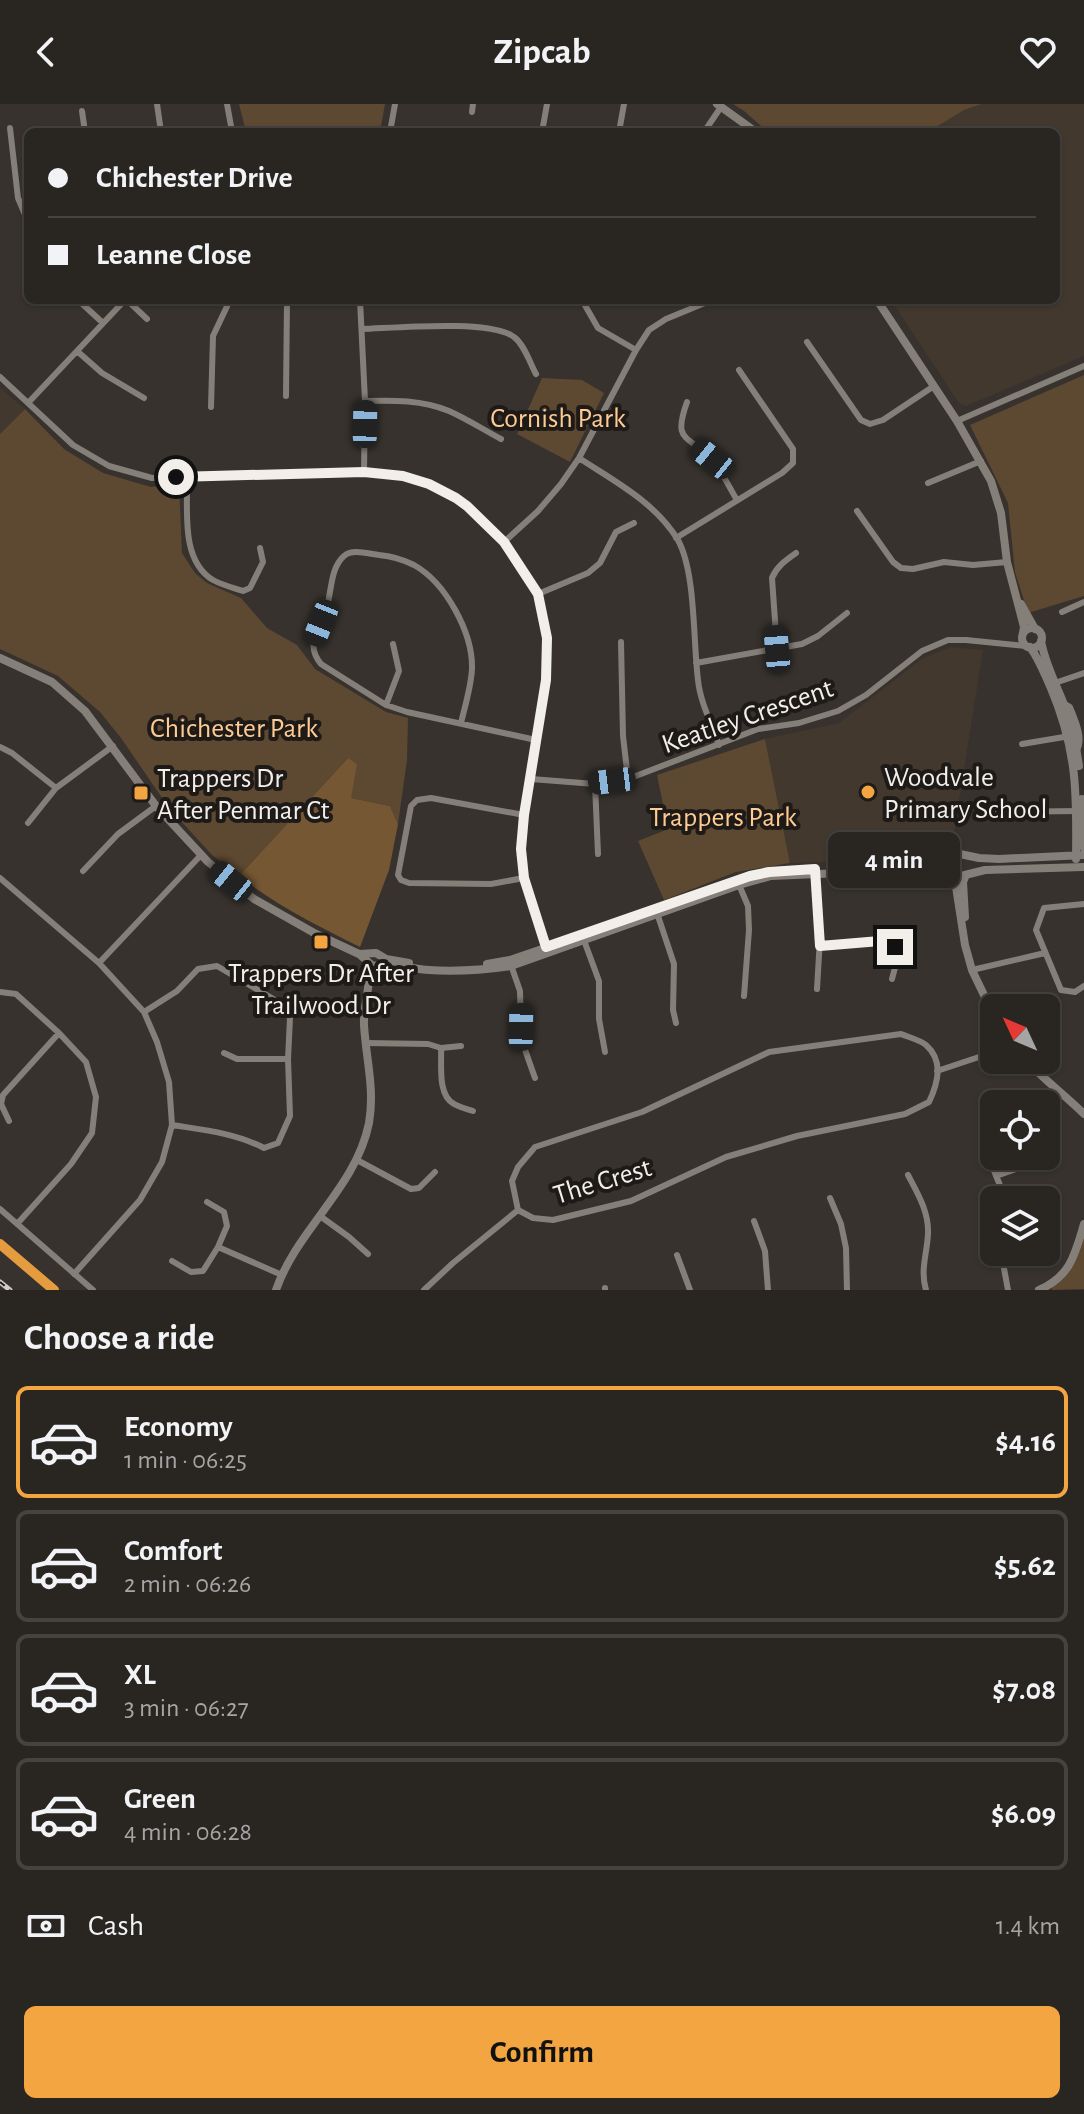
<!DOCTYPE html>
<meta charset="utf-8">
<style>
:root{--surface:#292622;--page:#35322f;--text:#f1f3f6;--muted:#a5a5a5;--line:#454340;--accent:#f2a541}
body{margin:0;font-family:"Alegreya Sans",sans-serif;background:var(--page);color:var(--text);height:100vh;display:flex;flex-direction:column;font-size:30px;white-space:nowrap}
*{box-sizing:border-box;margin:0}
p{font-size:26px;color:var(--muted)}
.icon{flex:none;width:44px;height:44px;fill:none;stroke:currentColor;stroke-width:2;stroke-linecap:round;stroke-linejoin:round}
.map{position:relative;height:1186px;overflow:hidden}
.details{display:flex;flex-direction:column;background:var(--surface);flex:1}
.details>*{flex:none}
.guide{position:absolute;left:24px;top:24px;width:1036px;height:176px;border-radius:12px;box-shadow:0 2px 6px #0004,0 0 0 2px var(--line);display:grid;align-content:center;height:176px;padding:0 24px;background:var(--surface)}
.needle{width:52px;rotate:314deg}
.buttons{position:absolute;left:980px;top:890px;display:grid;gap:16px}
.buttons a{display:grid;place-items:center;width:80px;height:80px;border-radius:12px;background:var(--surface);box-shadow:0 2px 6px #0004,0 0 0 2px var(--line);font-size:40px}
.end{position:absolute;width:36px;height:36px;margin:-18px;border:10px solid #f2efeb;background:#111;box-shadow:0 0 0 4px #111}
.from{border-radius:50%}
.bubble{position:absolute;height:56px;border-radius:12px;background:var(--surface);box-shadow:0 2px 6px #0004,0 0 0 2px var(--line);font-size:26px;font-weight:600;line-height:56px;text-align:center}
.car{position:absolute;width:24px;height:48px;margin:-24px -12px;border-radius:10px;box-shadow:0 0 6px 2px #0007;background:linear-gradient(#222 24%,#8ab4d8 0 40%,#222 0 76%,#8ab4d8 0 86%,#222 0)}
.guide b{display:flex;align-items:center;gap:28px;height:76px;font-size:30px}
.guide b+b{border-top:2px solid var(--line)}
.guide i{width:20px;height:20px;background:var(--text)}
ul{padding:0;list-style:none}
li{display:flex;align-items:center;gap:24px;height:112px;margin:0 16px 12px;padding:0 8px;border:4px solid var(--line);border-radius:12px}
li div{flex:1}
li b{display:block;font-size:30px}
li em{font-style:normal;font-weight:600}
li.on{border-color:var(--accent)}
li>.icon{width:72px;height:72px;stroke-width:1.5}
h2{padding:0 24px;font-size:36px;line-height:96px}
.pay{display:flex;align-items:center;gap:20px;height:88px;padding:0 24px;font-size:30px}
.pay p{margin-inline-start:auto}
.action{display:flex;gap:16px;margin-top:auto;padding:16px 24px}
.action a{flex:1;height:92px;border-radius:12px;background:var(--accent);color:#111;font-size:32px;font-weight:600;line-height:92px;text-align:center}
header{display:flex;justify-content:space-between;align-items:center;height:104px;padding:0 24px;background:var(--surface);font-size:36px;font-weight:600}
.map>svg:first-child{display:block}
.built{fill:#42382e}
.green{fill:#5d4831}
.forest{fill:#755733}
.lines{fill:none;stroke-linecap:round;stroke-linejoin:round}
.street{stroke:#857f79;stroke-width:6}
.secondary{stroke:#857f79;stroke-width:8}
.highway{stroke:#e49c3f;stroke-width:10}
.rail-casing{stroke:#d0ccc8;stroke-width:5}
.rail{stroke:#1d1a18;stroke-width:2;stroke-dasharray:6;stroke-linecap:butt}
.route{stroke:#f2efeb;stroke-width:10}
.poi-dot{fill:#f2a541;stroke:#1d1a18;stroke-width:3}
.labels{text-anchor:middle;stroke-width:8;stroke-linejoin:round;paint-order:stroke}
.park-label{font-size:28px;fill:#ffcb92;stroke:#1d1a18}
.street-label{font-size:28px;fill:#f2efeb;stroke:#1d1a18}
.poi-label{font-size:28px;fill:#f2efeb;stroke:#1d1a18;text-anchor:start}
</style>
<header><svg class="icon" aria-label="back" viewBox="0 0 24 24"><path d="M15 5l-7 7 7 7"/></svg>Zipcab<svg class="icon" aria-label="heart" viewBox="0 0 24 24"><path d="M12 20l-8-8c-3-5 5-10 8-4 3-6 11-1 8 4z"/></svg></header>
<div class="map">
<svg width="1084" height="1186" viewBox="0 0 1084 1186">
<rect width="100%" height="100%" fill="#37322d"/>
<!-- built -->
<path class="built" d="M982 0H1084V252L966 302 959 299 891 196H1056V28H928L964 6Z
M0 284 25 305 0 330Z
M951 543 983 546 952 741 942 754 790 759 765 635 839 619 923 554Z"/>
<!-- green -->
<path class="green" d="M239 0H385L380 28H242L245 24Z
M733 0H982L964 6 928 28H768L744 7Z
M1084 271V492L1028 509 1015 468 1008 399 970 321Z
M542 274 582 276 604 289 570 358 517 330Z
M25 305 64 345 103 369 151 383 179 379 182 449 195 469 207 479 241 494 267 524 297 541 315 565 386 608 408 614 407 656 398 720 390 702 351 694 348 654 239 772 212 751 169 704 121 634 100 608 58 572 0 545V330Z
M765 635 790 759 736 768 664 796 638 737 668 725 657 671Z
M1084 1132V1185L1052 1186 1051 1182Z"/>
<!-- forest -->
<path class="forest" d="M348 654 357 660 351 694 390 702 398 720 389 766 360 843C318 822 276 801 239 772Z"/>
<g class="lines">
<!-- street -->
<path class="street" d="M157 0 161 28
M227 0 231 22
M82 7 85 28
M472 8 473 0
M10 24 18 94 26 113 28 114
M390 28 395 0
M542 28 547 0
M619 28 624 0
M704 28 721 3
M27 191H28
M78 196 103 219
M127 196 147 215
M360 196 365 297 364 368
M582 196 598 224 636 246
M362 225C394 224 491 215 514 233 524 240 530 259 536 270
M807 238 861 316 870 320 883 316 934 282
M77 247 102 269 144 294
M0 273 73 341 109 362 152 374 364 368 403 372 429 380 456 394 467 402 504 438 538 490 547 534 546 576 524 711 521 745 524 774 546 845
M286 292 287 196
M365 297C394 296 422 296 449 307 467 315 484 326 501 335
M687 298C673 337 686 330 710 354 721 365 729 383 737 396
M28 299 125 196
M211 303 213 232 230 196
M957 317 1084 262
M579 354C614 377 655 398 678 436 696 469 693 538 698 576 700 598 712 620 719 641
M187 373C188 405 180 456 213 476 222 481 234 484 243 487L250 484 263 458 260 444
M928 379 981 357
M857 407 893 458 901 464 913 465 944 458 973 461 1007 458
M676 434 782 369 793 359V345L739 266
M504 438 538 407 561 380 579 354 636 246 649 226 666 215 712 196
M538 490 588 469 600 459 616 428 634 419
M1062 508 1084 498
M621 538 623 632 628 675
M777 545 772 474C777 462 786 456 796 449
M696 559 802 540 818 532 847 509
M1052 580 1084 569
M1065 600 1070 603C1075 616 1084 634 1077 646
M386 601 399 567 393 540
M461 619C465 602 471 583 472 565 473 529 446 479 414 461 404 456 390 452 379 451 369 450 352 444 344 452 329 465 332 492 325 509 317 529 306 542 321 560L386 601 407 608 536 636
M1022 640 1070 632
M0 643 12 649 56 684
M531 675 595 680 628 675 758 625 799 619 838 607 866 591 922 547 948 536H966L1026 542
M595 680 598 750
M987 708 1079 707
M524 711 431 694 417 696 411 702 398 771 401 776 409 779 491 780 524 774
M28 719 56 684 113 642
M815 765 820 834 817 885
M83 767 118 730 156 702
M0 774 99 859 144 908 157 938 169 978 172 1021 162 1058 140 1096 74 1170
M737 776 748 802 749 826 744 892
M1084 800 1044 804 1036 826 1061 886 1075 888 1084 882
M656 806 674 860 673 906 676 919
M582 831 599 877V915L605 948
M820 842 880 837 895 843 897 856 892 875
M99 859 201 751
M511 861 520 887 521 923 524 943 535 974
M972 866 1045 849
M0 888 16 890 59 929 86 958 96 993 92 1029 71 1060 17 1120
M144 908 177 887 198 865 217 862 282 900 290 914 288 955 290 1012 278 1039 264 1044C235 1029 204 1026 172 1021
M901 930C908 933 920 936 926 941 944 957 938 979 929 998L905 1010 797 1032 726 1053 631 1097 553 1116 533 1114 518 1106 512 1077 518 1063 535 1043 642 1008 769 948Z
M366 939 428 940 441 944 461 942
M441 944C442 960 437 991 454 1000 459 1003 467 1005 473 1007
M224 949 237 955H288
M937 967 979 953 994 944
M9 1017 1 1000 3 991 59 929
M994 1032 988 1042V1052L1006 1096
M357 1056 411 1085 419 1084 435 1068
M908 1071C918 1090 929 1108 928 1130 927 1150 920 1166 926 1186
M996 1072 1027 1061
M830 1094 841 1120 846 1144 847 1186
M0 1105 93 1186
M320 1112 349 1133 368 1150
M754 1117 765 1147 768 1186
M218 1143 282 1171
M1003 1148V1159L1008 1186
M677 1151 690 1186
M172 1157 191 1168 203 1167 218 1143 227 1122 224 1108 207 1098
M605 1184V1186
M424 1186 453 1159 518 1106"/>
<!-- secondary -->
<path class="secondary" d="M717 0 756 28
M877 196 957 317 991 377 1001 409 1007 458 1024 523 1023 529
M1021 500 1035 525
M1022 534a10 10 0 1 1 20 0a10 10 0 1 1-20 0Z
M1041 537C1045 559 1055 578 1063 598 1071 618 1076 640 1079 662
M1030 543C1039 555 1044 569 1050 582 1077 645 1077 688 1076 755
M0 554 52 578 85 607 156 702 208 758 254 795 316 830 359 850 373 862C391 858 411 865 429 866 458 868 483 866 511 862L739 781 771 772 936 765 952 767 961 772 985 766 1084 763
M1082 695 1084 744
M927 760H935L960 750 979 754 999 755 1084 751
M954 770 965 841 972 866 994 912
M965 813 963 778 966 771
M359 850 376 849 386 855 409 859
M487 860 510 856 577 833
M1026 956C1044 976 1065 991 1084 1010
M276 1186C297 1125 356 1084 369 1019 375 985 366 955 364 921 363 901 372 880 368 860
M1039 1186C1071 1172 1075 1150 1084 1120"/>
<!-- highway -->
<path class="highway" d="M0 1140 54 1186"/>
<defs>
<path id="rail" d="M0 1178 10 1186"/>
</defs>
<!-- rail casing -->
<use href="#rail" class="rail-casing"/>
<!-- rail -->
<use href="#rail" class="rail"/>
</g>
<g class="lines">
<!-- route -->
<path class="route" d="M176 373 364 368 403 372 429 380 456 394 467 402 504 438 538 490 547 534 546 576 524 711 521 745 524 774 546 843 750 772 769 768 815 765 820 842 880 837 895 843"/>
</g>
<!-- markers -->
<g class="poi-dot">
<circle cx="868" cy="688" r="8"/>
<rect x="133" y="681" width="16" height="16" rx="4"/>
<rect x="313" y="830" width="16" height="16" rx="4"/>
</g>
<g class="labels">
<!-- park labels -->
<g class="park-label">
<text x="558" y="323">Cornish Park</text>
<text x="234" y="633">Chichester Park</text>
<text x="723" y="722">Trappers Park</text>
</g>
<!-- street labels -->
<g class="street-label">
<text transform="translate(747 611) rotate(-19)" y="10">Keatley Crescent</text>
<text transform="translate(602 1076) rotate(-17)" y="10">The Crest</text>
</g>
<!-- poi labels -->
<g class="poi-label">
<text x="884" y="682">Woodvale<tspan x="884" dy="32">Primary School</tspan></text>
<text x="157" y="683">Trappers Dr<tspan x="157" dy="32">After Penmar Ct</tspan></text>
<text x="321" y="878" text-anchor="middle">Trappers Dr After<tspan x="321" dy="32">Trailwood Dr</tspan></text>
</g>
</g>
</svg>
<div class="buttons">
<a><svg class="needle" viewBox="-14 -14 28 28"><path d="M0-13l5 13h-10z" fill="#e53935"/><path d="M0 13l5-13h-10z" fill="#a5a5a5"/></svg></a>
<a><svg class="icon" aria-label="locate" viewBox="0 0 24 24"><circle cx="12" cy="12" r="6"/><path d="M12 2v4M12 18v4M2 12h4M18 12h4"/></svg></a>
<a><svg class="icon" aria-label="layers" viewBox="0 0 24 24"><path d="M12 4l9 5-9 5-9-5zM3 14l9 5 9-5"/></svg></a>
</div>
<i class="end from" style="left:176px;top:373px"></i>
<i class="end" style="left:895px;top:843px"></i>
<div class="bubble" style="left:828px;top:728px;width:132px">4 min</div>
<i class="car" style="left:365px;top:320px;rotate:1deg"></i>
<i class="car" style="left:712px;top:355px;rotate:309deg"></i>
<i class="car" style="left:321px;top:519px;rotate:202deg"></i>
<i class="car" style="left:777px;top:545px;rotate:355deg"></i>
<i class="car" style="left:612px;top:677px;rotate:263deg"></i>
<i class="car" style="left:231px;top:777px;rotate:309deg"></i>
<i class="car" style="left:521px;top:923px;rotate:1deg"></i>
<div class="guide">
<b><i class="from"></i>Chichester Drive</b>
<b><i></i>Leanne Close</b>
</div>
</div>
<section class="details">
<h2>Choose a ride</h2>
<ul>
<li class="on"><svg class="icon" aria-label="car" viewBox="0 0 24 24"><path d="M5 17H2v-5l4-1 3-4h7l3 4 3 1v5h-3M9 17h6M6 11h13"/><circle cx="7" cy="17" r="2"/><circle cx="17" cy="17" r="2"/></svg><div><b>Economy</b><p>1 min · 06:25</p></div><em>$4.16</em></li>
<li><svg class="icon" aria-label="car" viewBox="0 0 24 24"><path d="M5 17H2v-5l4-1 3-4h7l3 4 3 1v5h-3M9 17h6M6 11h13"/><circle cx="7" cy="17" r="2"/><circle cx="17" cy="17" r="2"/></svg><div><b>Comfort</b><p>2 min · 06:26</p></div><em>$5.62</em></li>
<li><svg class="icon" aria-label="car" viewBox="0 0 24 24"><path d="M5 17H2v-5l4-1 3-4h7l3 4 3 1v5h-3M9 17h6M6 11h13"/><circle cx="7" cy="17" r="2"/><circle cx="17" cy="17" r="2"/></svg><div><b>XL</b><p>3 min · 06:27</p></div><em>$7.08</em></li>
<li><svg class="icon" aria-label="car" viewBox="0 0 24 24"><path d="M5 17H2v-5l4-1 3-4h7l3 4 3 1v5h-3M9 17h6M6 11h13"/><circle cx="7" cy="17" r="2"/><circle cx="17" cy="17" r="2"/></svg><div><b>Green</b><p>4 min · 06:28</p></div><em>$6.09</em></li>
</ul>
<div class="pay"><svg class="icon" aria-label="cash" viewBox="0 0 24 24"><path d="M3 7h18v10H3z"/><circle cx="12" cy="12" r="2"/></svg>Cash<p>1.4 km</p></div>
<div class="action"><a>Confirm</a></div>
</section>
